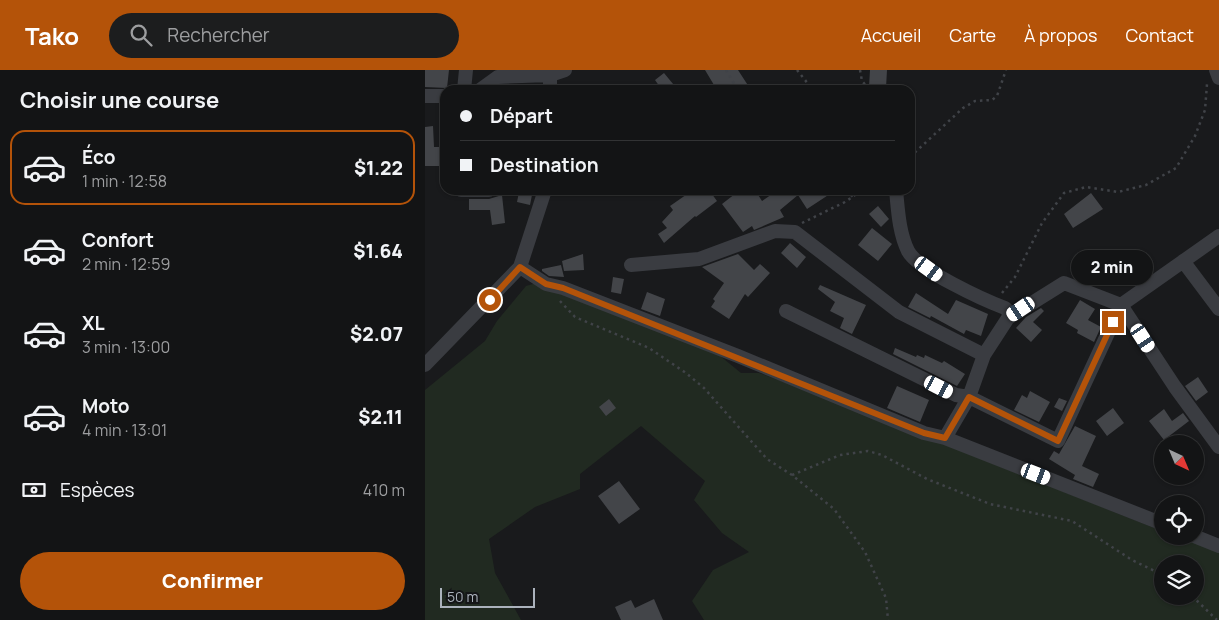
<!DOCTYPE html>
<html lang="fr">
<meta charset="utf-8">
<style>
:root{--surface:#131415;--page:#1c1d1e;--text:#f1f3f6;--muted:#9d9ea0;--line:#323334;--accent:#b45309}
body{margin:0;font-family:Manrope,sans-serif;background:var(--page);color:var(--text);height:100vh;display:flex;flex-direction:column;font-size:19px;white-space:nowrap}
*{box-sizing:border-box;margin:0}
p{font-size:16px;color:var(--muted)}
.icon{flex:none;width:28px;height:28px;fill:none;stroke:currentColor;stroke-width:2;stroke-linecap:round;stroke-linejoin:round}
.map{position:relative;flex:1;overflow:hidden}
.sheet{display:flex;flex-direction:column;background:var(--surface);width:425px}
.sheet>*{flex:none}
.hud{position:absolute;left:15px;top:15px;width:475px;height:110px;border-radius:15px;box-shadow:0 1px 4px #0004,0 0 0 1px var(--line);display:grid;align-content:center;height:110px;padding:0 20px;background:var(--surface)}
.needle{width:32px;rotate:136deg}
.tools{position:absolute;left:729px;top:365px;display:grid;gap:10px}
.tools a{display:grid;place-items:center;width:50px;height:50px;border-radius:50%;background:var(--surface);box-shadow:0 1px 4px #0004,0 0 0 1px var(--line);font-size:25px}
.scale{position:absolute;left:15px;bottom:12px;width:95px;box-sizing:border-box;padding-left:5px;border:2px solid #abb2bc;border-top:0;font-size:14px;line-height:18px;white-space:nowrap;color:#abb2bc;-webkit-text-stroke:4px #141517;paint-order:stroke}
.end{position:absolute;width:22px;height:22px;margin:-11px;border:6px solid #b45309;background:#fff;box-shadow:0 0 0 2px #fff}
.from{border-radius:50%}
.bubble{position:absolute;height:35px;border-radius:18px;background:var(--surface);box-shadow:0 1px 4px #0004,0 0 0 1px var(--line);font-size:16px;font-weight:800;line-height:35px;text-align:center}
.car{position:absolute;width:15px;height:30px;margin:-15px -8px;border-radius:6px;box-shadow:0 0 4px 1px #0007;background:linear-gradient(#fff 24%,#345 0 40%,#fff 0 76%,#345 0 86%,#fff 0)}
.hud b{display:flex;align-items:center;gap:18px;height:48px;font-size:19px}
.hud b+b{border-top:1px solid var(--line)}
.hud i{width:12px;height:12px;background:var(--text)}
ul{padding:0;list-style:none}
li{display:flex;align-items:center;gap:15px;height:75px;margin:0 10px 8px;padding:0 10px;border:2px solid transparent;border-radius:15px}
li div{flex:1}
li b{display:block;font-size:19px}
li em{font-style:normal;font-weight:800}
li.selected{border-color:var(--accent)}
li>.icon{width:45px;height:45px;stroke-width:1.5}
h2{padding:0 20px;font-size:22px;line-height:60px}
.pay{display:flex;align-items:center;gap:12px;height:55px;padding:0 20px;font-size:19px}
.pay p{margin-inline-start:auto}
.cta{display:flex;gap:10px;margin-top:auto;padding:10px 20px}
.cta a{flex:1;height:58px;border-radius:30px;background:var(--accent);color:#fff;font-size:20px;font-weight:800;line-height:58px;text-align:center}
header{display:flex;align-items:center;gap:30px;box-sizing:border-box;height:70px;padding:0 25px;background:var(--accent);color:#fff}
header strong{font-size:24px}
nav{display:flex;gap:28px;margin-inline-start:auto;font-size:18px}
.search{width:350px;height:45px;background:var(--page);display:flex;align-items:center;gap:12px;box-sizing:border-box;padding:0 18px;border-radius:28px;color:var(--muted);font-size:19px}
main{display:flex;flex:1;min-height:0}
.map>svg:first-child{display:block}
.green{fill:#212a21;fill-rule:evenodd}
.building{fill:#434549}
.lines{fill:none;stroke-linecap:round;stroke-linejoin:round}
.path{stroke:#404348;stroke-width:2.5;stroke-dasharray:2.5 4;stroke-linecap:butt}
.minor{stroke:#3a3c41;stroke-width:14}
.route{stroke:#b45309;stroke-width:6}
</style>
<header>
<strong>Tako</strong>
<div class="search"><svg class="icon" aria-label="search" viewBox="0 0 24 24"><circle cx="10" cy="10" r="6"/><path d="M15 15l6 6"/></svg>Rechercher</div>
<nav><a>Accueil</a><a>Carte</a><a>À propos</a><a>Contact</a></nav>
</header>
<main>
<section class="sheet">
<h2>Choisir une course</h2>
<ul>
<li class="selected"><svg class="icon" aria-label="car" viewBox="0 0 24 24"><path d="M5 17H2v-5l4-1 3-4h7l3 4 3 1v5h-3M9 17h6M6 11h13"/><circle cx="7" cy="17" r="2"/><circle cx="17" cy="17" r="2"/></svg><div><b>Éco</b><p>1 min · 12:58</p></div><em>$1.22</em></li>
<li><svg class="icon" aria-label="car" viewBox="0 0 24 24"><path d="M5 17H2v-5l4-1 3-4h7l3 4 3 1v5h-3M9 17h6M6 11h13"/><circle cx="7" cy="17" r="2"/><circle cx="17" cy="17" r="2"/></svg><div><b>Confort</b><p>2 min · 12:59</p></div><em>$1.64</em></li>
<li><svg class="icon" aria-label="car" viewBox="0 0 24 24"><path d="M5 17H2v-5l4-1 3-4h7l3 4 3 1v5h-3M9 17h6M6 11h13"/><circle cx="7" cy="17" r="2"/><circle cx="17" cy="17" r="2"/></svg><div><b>XL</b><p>3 min · 13:00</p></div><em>$2.07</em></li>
<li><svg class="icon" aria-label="car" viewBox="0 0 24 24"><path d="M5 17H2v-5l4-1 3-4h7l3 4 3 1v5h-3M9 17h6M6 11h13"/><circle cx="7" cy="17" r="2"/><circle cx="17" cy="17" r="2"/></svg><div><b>Moto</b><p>4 min · 13:01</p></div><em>$2.11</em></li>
</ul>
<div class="pay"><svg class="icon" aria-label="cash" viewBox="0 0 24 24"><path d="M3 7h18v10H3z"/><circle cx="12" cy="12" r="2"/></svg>Espèces<p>410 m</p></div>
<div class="cta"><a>Confirmer</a></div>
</section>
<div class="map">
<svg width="794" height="550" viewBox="0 0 794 550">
<rect width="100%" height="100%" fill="#191a1c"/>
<!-- green -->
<path class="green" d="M115 212 294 285 316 303H334L418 334 737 461 738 466H751L794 482V550H279L267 531 288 500 324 482 297 463 269 430 280 411 216 356 155 404V419L110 437 64 469 70 503 96 550H0V320L60 271 72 251 101 216ZM738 494H770V526H738Z"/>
<!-- building -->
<path class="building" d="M0 0H24L22 18 0 17Z
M280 0H313L326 20H292Z
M445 0H462L461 18 444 17Z
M239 3 253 20H237L230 10Z
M8 56 9 77H20V96H0V57Z
M268 120H284L292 131 271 147 270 146 239 173 233 164 242 158 237 152 248 140 245 136Z
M315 120H330L337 131 353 120H411L382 139 373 125 355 140 359 147 329 160 327 156 318 162 297 134Z
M94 122 107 125 105 135 92 132Z
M666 123 678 139 648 158 639 144Z
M77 125 80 153 67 155 65 140H44V129H64Z
M453 136 464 149 456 157 444 144Z
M447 158 467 174 453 191 433 175Z
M365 173 381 187 372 198 356 183Z
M158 184 159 200 139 201 137 191Z
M313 184 329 200 335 194 345 203 323 227 320 224 304 249 286 237 290 231 288 229 299 213 277 197Z
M136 195 139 207 124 206 117 201V199Z
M188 207 199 209 196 224 186 222Z
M395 215 441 235 427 264 415 258 419 248 405 241 410 232 393 219Z
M222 222 240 229 235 246 216 239Z
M491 223 523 244 531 230 563 244 556 266 541 260 539 264 506 246 505 248 483 237Z
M655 230 670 239 663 250 676 257 669 272 652 263 653 260 641 253Z
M616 238 619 241 608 252 617 260 606 272 591 258 601 247Z
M470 278 491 287 492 285 499 288 500 285 517 293 519 291 540 304 532 316 468 284Z
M773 307 783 322 771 331 760 316Z
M472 316 504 330 495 352 462 338Z
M605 321 625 332 614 352 589 340 597 325 602 328Z
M634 328 642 331 637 341 629 337Z
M184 329 191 338 181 346 174 337Z
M688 338 699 353 682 366 671 351Z
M739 339 747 351 758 343 764 351 739 370 724 351Z
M650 356 671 366 657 396 674 404 668 417 648 409 650 405 624 389 629 381 634 384Z
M194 411 215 439 194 454 173 426Z
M229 529 238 550H196L190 537 206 530 210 538Z"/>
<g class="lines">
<!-- path -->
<path class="path" d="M301 0 313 20
M372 0 388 20
M435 0 437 11 445 20
M485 87 538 38 550 31 567 30 572 26 581 0
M424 120 427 127
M377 153 420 132 437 120
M577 223 590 207 617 153 639 123 661 117 693 122 721 115 751 98 770 66 780 40 782 14
M135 231 150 247 224 278 261 303 279 318 342 389 367 405 409 439 440 482 461 528 463 550
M367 405 415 385 443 381 457 385 502 409 565 434 647 451 707 490 738 505
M767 526 792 550"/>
<!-- minor -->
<path class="minor" d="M791 0 794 8
M39 20 41 0
M55 20 73 7 125 5 140 0
M125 20V0
M0 26H20
M36 120H64
M471 120C473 140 474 163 483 181 493 200 559 230 580 238L585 243 583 248
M758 191 794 239
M206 195 274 189 350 161 370 162 474 242 559 285
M95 197 121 214 138 218 313 286 499 363 520 368 738 454
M361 241 531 325 544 327 633 371 696 235 794 166
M0 295 95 197 120 120
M520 368 544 327 559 285 583 248 639 213 696 235 750 317 794 377
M769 466 794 476"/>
</g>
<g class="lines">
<!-- route -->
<path class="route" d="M65 230 95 197 121 214 138 218 499 363 520 368 544 327 633 371 688 252"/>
</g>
</svg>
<div class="tools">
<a><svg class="needle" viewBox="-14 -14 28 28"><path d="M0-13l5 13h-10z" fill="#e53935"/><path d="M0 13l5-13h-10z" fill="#9d9ea0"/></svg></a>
<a><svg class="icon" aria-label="locate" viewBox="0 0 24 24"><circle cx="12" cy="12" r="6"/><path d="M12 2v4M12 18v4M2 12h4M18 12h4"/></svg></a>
<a><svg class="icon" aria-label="layers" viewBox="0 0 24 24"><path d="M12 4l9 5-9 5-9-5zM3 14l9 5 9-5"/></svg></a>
</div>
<div class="scale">50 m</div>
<i class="end from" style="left:65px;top:230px"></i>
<i class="end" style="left:688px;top:252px"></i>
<div class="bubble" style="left:646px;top:180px;width:82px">2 min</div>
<i class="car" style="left:504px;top:199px;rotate:126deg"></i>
<i class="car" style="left:596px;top:239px;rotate:236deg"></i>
<i class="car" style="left:718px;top:268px;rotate:147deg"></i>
<i class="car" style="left:514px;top:317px;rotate:117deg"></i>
<i class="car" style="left:611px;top:404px;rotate:111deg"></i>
<div class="hud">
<b><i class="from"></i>Départ</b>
<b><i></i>Destination</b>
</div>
</div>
</main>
